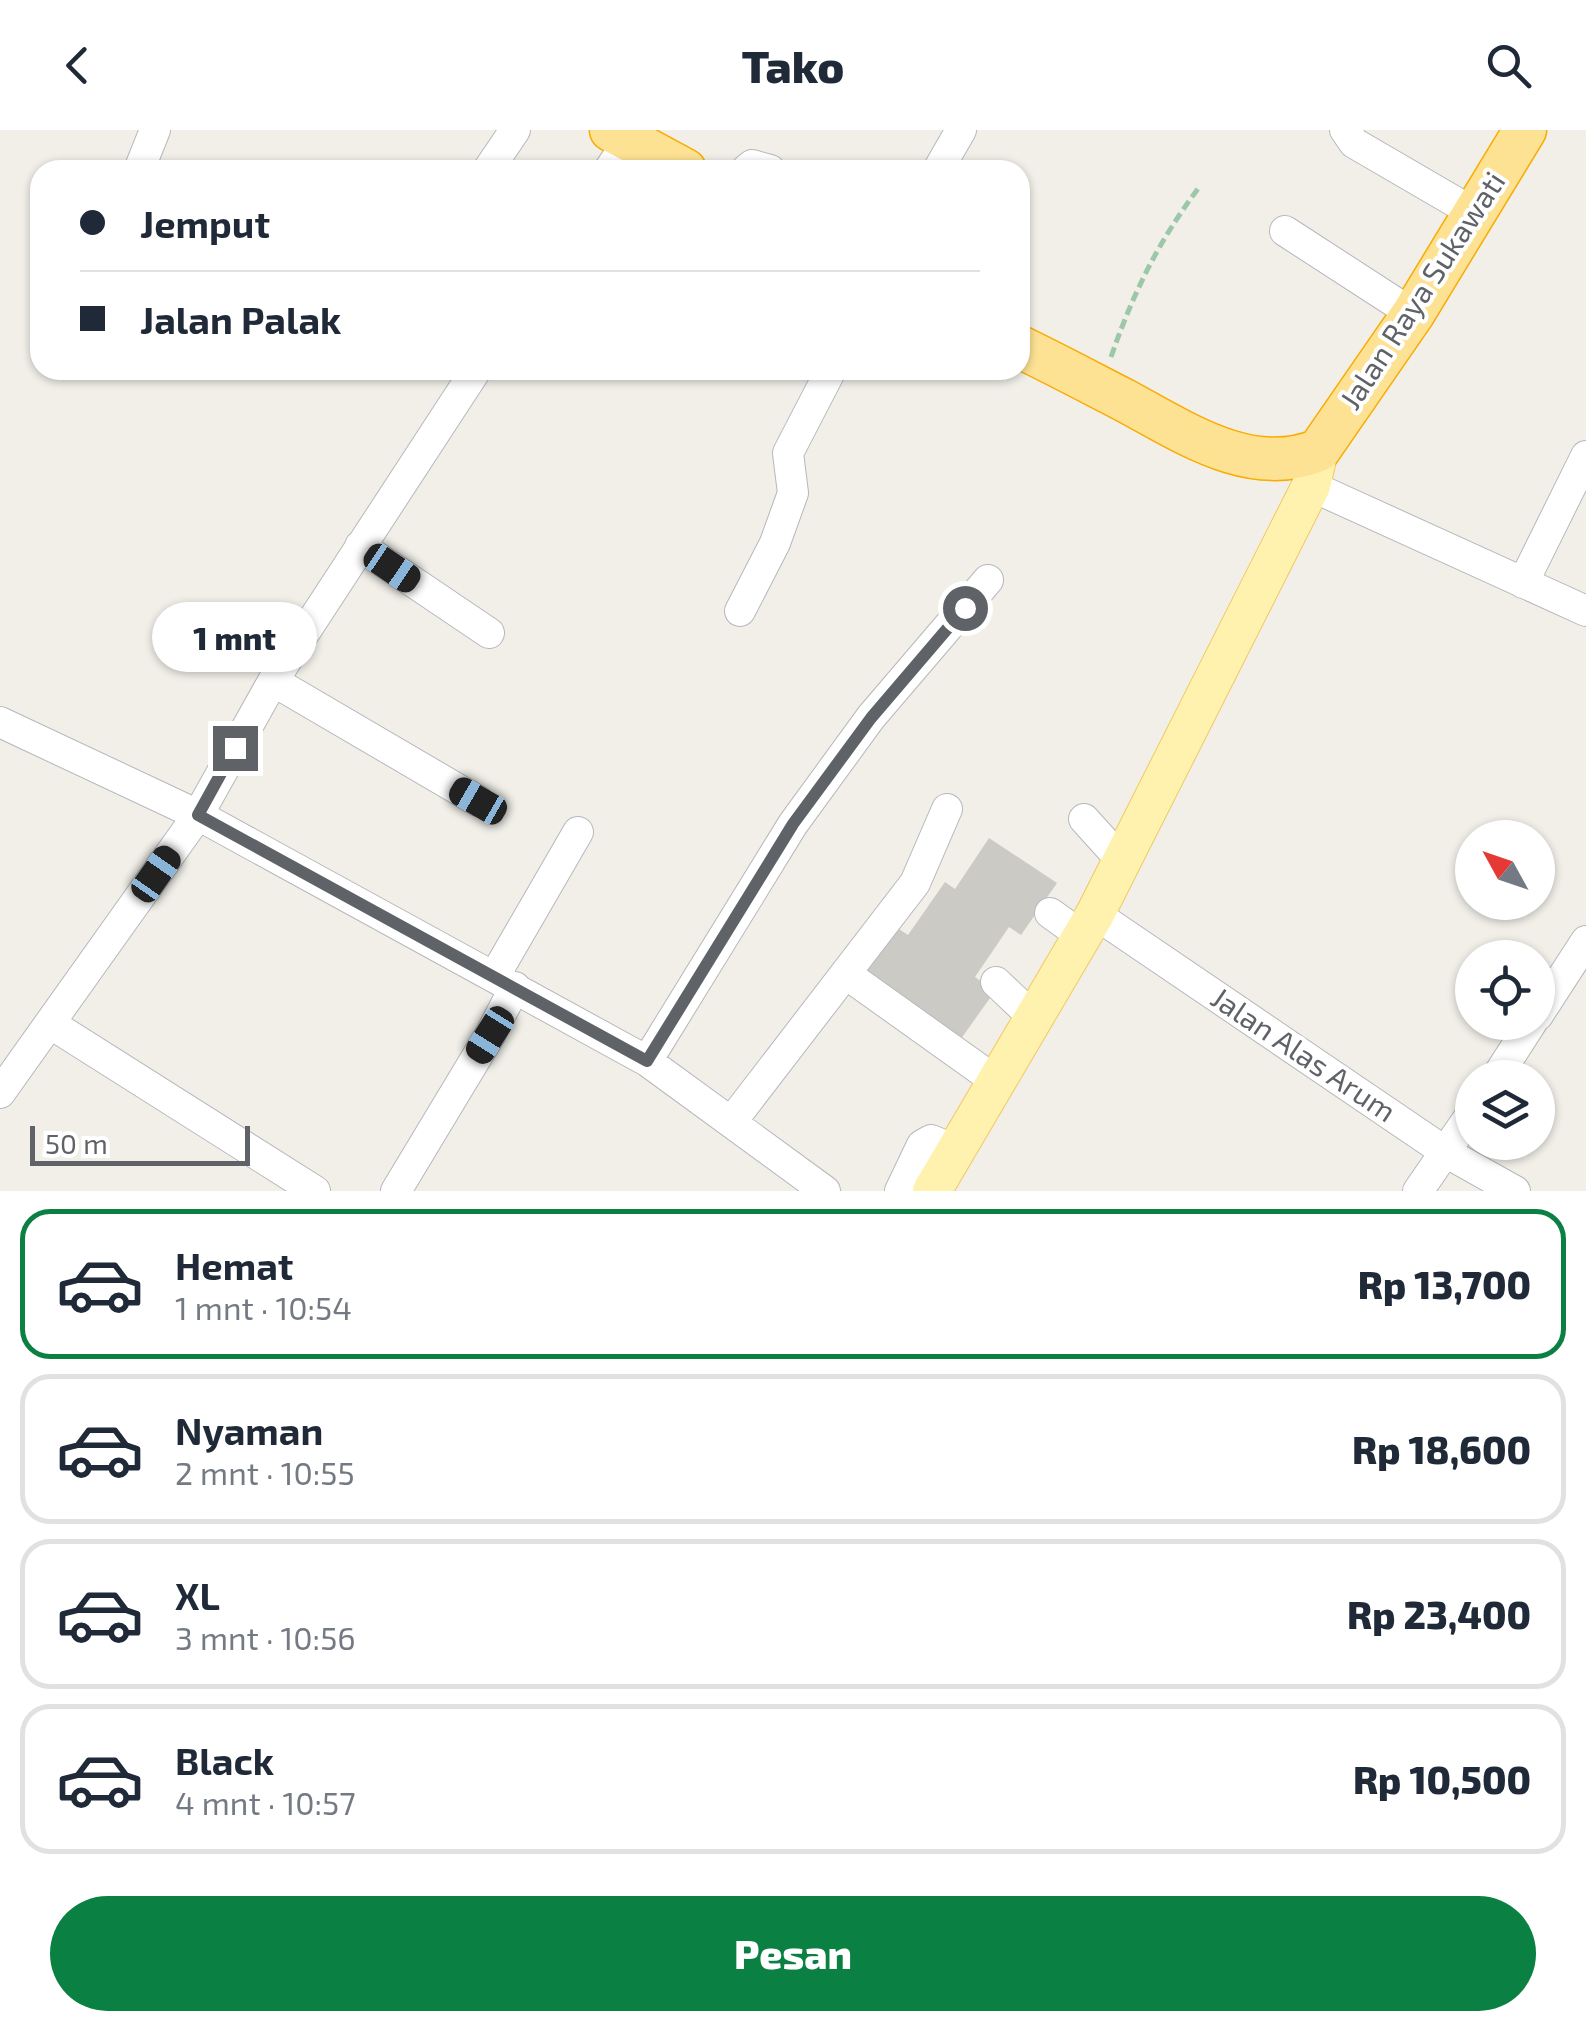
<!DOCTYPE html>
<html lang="id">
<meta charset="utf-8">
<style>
:root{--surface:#fff;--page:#f6f6f7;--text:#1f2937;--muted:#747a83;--line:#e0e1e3;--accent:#0b8043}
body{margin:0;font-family:"Exo 2",sans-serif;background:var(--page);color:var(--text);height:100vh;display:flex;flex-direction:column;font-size:38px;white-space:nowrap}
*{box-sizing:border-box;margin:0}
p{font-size:32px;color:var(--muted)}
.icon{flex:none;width:55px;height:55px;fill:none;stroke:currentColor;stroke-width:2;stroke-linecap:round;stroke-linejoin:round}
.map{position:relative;height:1061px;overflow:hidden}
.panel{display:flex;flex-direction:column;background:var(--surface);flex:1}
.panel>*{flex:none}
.banner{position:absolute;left:30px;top:30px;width:1000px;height:220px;border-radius:30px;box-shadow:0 2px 8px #0004;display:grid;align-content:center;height:220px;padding:0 50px;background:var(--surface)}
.needle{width:65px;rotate:310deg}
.tools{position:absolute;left:1455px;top:690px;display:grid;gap:20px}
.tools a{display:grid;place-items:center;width:100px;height:100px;border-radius:50%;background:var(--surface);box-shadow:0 2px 8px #0004;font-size:50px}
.scale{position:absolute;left:30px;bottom:25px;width:220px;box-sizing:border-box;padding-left:10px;border:5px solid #5f6368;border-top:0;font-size:28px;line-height:35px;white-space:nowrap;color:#5f6368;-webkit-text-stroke:8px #fff;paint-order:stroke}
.end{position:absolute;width:45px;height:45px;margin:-22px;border:12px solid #5f6368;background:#fff;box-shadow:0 0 0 5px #fff}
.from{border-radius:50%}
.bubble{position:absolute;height:70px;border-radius:35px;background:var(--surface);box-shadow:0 2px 8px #0004;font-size:32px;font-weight:800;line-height:70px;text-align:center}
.car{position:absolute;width:30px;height:60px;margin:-30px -15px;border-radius:12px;box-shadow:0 0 8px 2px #0007;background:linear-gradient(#222 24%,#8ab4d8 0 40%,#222 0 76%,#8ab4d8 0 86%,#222 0)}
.banner b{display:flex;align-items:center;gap:35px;height:95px;font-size:38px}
.banner b+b{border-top:2px solid var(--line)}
.banner i{width:25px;height:25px;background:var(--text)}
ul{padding:18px 0 0;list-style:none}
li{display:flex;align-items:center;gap:30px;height:150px;margin:0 20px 15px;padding:0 30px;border:5px solid var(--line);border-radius:30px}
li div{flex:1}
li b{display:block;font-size:38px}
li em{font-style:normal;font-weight:800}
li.current{border-color:var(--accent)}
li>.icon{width:90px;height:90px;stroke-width:1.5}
.cta{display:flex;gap:20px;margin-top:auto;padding:20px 50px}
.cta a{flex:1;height:115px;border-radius:60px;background:var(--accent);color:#fff;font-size:40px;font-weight:800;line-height:115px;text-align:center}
header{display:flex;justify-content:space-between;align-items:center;height:130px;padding:0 50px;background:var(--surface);font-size:45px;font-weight:800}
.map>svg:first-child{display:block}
.building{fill:#cccac5}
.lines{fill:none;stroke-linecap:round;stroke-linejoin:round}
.minor-casing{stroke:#b5b8bc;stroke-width:32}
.major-casing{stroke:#f2c960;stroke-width:40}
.highway-casing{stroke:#f9ab00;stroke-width:45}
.path{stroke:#9cc7a9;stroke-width:5;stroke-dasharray:10 5;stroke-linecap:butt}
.minor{stroke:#fff;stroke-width:30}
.major{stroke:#fff2af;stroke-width:38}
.highway{stroke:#fde293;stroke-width:42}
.route{stroke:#5f6368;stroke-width:12}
.labels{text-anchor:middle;stroke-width:8;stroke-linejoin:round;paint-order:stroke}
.street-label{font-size:30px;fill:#5f6368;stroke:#fff}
</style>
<header><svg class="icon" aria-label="back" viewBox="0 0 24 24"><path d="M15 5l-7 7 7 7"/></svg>Tako<svg class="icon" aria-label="search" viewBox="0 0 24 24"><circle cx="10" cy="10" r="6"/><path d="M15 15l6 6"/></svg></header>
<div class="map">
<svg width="1586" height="1061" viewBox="0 0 1586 1061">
<rect width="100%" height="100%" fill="#f1efe8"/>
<!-- building -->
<path class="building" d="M989 708 1057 753 1021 805 1009 797 975 847 995 861 958 913 859 845 893 795 908 805 945 752 955 759Z"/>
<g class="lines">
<defs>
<path id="minor" d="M1345 0 1354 13 1476 84
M139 40 155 0
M488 40 515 0
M609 40 629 10
M746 40 752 35 770 40
M938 40 961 0
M1285 101 1413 184
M1311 356 1586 481
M360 416 489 503
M1523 453 1586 326
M740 481 775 413 793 363 788 323 831 240
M273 551 478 671
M0 592 198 685 647 931 825 1061
M1084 689 1122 731
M1050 783 1082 806
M1095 784 1447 1023 1515 1061
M846 844 996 951
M494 847 578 702
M996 852 1034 888
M1538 885 1586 811
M51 894 315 1061
M647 931 793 694 871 587 988 450
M1496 948 1532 892
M0 963 198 685 273 551 476 240
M732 991 915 753 947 679
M396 1061 490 905 515 857
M900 1061 922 1015 931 1010 956 1020
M1418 1061 1472 983"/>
<path id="major" d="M932 1061 1095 784 1311 356 1319 320"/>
<path id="highway" d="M611 0 685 40
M1020 217C1055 234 1089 252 1124 270 1182 301 1251 349 1319 320L1413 184 1525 0"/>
</defs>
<!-- minor casing -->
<use href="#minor" class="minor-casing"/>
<!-- major casing -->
<use href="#major" class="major-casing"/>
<!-- highway casing -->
<use href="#highway" class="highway-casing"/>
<!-- path -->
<path class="path" d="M1111 227C1134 161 1158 112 1200 56"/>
<!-- minor -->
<use href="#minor" class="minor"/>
<!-- major -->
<use href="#major" class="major"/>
<!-- highway -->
<use href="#highway" class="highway"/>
</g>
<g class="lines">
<!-- route -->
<path class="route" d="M235 618 198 685 647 931 793 694 871 588 965 478"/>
</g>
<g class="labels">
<!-- street labels -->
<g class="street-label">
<text transform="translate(1423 161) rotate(-57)" y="10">Jalan Raya Sukawati</text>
<text transform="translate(1303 925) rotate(34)" y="10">Jalan Alas Arum</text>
</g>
</g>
</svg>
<div class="tools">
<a><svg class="needle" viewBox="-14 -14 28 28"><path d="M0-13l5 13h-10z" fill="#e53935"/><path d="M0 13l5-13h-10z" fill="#747a83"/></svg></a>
<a><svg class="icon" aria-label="locate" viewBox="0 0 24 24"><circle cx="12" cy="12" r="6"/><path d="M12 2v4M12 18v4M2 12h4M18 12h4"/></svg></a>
<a><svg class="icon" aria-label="layers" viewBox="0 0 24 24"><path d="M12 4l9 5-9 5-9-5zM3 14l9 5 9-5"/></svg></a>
</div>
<div class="scale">50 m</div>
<i class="end from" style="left:965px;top:478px"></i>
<i class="end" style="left:235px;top:618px"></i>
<div class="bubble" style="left:152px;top:472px;width:165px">1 mnt</div>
<i class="car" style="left:392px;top:438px;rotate:124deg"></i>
<i class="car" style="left:478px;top:671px;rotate:300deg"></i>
<i class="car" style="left:156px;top:744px;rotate:35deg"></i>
<i class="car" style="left:490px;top:905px;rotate:212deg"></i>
<div class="banner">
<b><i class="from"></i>Jemput</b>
<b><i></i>Jalan Palak</b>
</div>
</div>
<section class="panel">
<ul>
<li class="current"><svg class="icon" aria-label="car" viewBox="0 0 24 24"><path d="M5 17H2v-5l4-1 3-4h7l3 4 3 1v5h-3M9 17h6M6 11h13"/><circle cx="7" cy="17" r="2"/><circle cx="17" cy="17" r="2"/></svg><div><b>Hemat</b><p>1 mnt · 10:54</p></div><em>Rp 13,700</em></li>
<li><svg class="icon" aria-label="car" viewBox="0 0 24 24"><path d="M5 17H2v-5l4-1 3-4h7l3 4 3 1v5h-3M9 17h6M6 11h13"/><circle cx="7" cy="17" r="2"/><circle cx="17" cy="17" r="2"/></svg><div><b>Nyaman</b><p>2 mnt · 10:55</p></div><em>Rp 18,600</em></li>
<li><svg class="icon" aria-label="car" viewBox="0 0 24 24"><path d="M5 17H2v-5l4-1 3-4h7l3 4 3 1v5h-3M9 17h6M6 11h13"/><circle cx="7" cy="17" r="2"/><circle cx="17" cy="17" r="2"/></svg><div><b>XL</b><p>3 mnt · 10:56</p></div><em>Rp 23,400</em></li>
<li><svg class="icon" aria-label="car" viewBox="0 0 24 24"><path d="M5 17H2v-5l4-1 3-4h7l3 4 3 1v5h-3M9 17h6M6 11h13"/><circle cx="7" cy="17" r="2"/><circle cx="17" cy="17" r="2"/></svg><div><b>Black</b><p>4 mnt · 10:57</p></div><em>Rp 10,500</em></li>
</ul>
<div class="cta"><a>Pesan</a></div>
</section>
